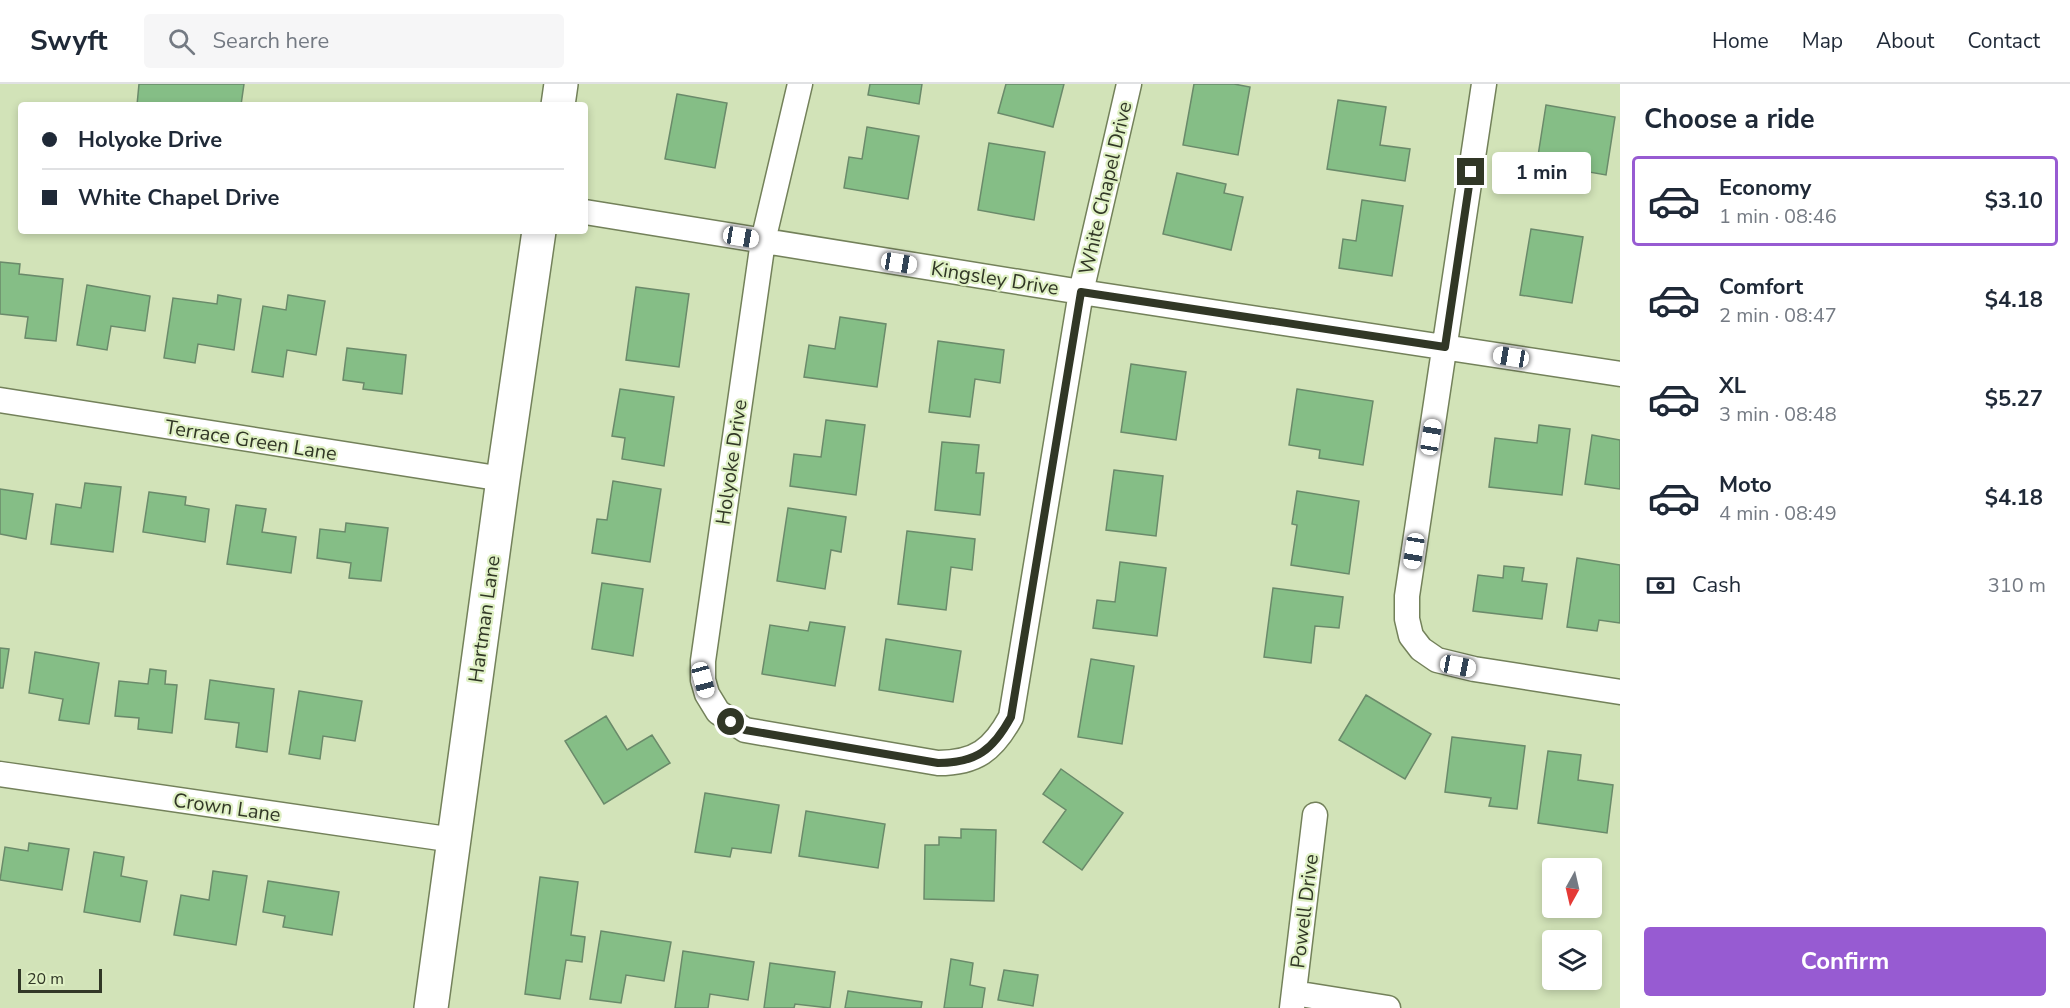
<!DOCTYPE html>
<meta charset="utf-8">
<style>
:root{--surface:#fff;--page:#f6f6f7;--text:#1f2937;--muted:#747a83;--line:#e0e1e3;--accent:#975bd2}
body{margin:0;font-family:"Nunito Sans",sans-serif;background:var(--page);color:var(--text);height:100vh;display:flex;flex-direction:column;font-size:22px;white-space:nowrap}
*{box-sizing:border-box;margin:0}
p{font-size:20px;color:var(--muted)}
.icon{flex:none;width:33px;height:33px;fill:none;stroke:currentColor;stroke-width:2;stroke-linecap:round;stroke-linejoin:round}
.map{position:relative;flex:1;overflow:hidden}
.drawer{display:flex;flex-direction:column;background:var(--surface);width:450px}
.drawer>*{flex:none}
.hud{position:absolute;left:18px;top:18px;width:570px;height:132px;border-radius:6px;box-shadow:0 3px 9px #0003;display:grid;align-content:center;height:132px;padding:0 24px;background:var(--surface)}
.needle{width:39px;rotate:188deg}
.controls{position:absolute;left:1542px;top:774px;display:grid;gap:12px}
.controls a{display:grid;place-items:center;width:60px;height:60px;border-radius:6px;background:var(--surface);box-shadow:0 3px 9px #0003;font-size:30px}
.scale{position:absolute;left:18px;bottom:15px;width:84px;box-sizing:border-box;padding-left:6px;border:3px solid #313726;border-top:0;font-size:16px;line-height:21px;white-space:nowrap;color:#313726;-webkit-text-stroke:4px #dff0c4;paint-order:stroke}
.end{position:absolute;width:27px;height:27px;margin:-14px;border:8px solid #313726;background:#fff;box-shadow:0 0 0 3px #fff}
.from{border-radius:50%}
.bubble{position:absolute;height:42px;border-radius:6px;background:var(--surface);box-shadow:0 3px 9px #0003;font-size:20px;font-weight:700;line-height:42px;text-align:center}
.car{position:absolute;width:18px;height:36px;margin:-18px -9px;border-radius:8px;box-shadow:0 0 4px 2px #0007;background:linear-gradient(#fff 24%,#345 0 40%,#fff 0 76%,#345 0 86%,#fff 0)}
.hud b{display:flex;align-items:center;gap:21px;height:57px;font-size:22px}
.hud b+b{border-top:2px solid var(--line)}
.hud i{width:15px;height:15px;background:var(--text)}
ul{padding:0;list-style:none}
li{display:flex;align-items:center;gap:18px;height:90px;margin:0 12px 9px;padding:0 12px;border:3px solid transparent;border-radius:6px}
li div{flex:1}
li b{display:block;font-size:22px}
li em{font-style:normal;font-weight:700}
li.current{border-color:var(--accent)}
li>.icon{width:54px;height:54px;stroke-width:1.5}
h2{padding:0 24px;font-size:27px;line-height:72px}
.pay{display:flex;align-items:center;gap:15px;height:66px;padding:0 24px;font-size:22px}
.pay p{margin-inline-start:auto}
.cta{display:flex;gap:12px;margin-top:auto;padding:12px 24px}
.cta a{flex:1;height:69px;border-radius:6px;background:var(--accent);color:#fff;font-size:24px;font-weight:700;line-height:69px;text-align:center}
header{display:flex;align-items:center;gap:36px;box-sizing:border-box;height:84px;padding:0 30px;background:var(--surface);border-bottom:2px solid var(--line)}
header strong{font-size:28px}
nav{display:flex;gap:33px;margin-inline-start:auto;font-size:21px}
.search{width:420px;height:54px;background:var(--page);display:flex;align-items:center;gap:15px;box-sizing:border-box;padding:0 21px;border-radius:6px;color:var(--muted);font-size:22px}
main{display:flex;flex:1;min-height:0}
.map>svg:first-child{display:block}
.building{fill:#85be86;stroke:#6a8a6a;stroke-width:1.5}
.lines{fill:none;stroke-linecap:round;stroke-linejoin:round}
.street-casing{stroke:#73815a;stroke-width:27}
.secondary-casing{stroke:#73815a;stroke-width:36}
.street{stroke:#fff;stroke-width:24}
.secondary{stroke:#fff;stroke-width:33}
.route{stroke:#313726;stroke-width:8}
.labels{text-anchor:middle;stroke-width:4.5;stroke-linejoin:round;paint-order:stroke}
.street-label{font-size:20px;fill:#313726;stroke:#dff0c4}
</style>
<header>
<strong>Swyft</strong>
<div class="search"><svg class="icon" aria-label="search" viewBox="0 0 24 24"><circle cx="10" cy="10" r="6"/><path d="M15 15l6 6"/></svg>Search here</div>
<nav><a>Home</a><a>Map</a><a>About</a><a>Contact</a></nav>
</header>
<main>
<div class="map">
<svg width="1620" height="924" viewBox="0 0 1620 924">
<rect width="100%" height="100%" fill="#d2e3b8"/>
<!-- building -->
<path class="building" d="M139 0H244L241 21H137Z
M870 0H922L919 20 868 11Z
M1006 0H1064L1053 43 998 29Z
M1194 0H1234L1250 3 1238 71 1183 61Z
M677 10 727 19 715 84 665 75Z
M1338 16 1386 23 1380 61 1410 65 1405 97 1327 85Z
M1546 21 1615 33 1606 91 1578 86 1576 98 1535 91Z
M867 43 919 52 908 115 844 104 849 73 862 75Z
M989 59 1045 68 1034 136 978 126Z
M1177 89 1226 100 1224 109 1243 113 1231 166 1163 150Z
M1362 116 1403 122 1392 192 1339 184 1343 155 1356 157Z
M1531 145 1583 153 1572 219 1520 211Z
M0 178 20 180 19 190 63 195 56 257 25 254 28 233 0 230Z
M87 201 150 212 145 247 111 242 107 266 77 261Z
M636 203 689 210 679 283 626 276Z
M218 211 241 215 234 266 198 260 195 279 164 274 173 214 217 220Z
M288 211 325 217 316 271 287 266 283 293 252 288 263 222 286 226Z
M840 233 886 240 877 303 804 293 809 261 835 265Z
M938 257 1004 266 1000 299 975 295 970 333 929 328Z
M347 264 406 271 402 310 363 305 364 299 343 296Z
M1131 280 1186 288 1176 356 1121 348Z
M620 305 674 313 664 382 622 375 625 354 612 352Z
M1297 305 1373 317 1363 381 1319 374 1320 366 1289 361Z
M826 336 865 341 856 411 790 402 794 370 821 373Z
M1539 341 1570 345 1562 411 1489 403 1495 354 1537 359Z
M1592 351 1620 356V405L1585 400Z
M942 358 979 361 976 389H984L980 431 935 426Z
M1114 386 1163 392 1156 452 1106 446Z
M613 397 661 405 650 478 592 469 597 435 607 436Z
M85 399 121 403 113 468 51 460 56 420 81 424Z
M0 405 33 410 26 455 0 450Z
M1297 407 1359 417 1349 490 1291 481 1297 441 1292 440Z
M149 408 186 413 185 421 209 425 205 458 143 448Z
M236 421 266 425 262 448 296 453 291 489 227 480Z
M788 424 846 433 841 468 831 466 825 505 777 497Z
M346 439 388 444 381 497 349 494 351 479 317 474 320 445 345 448Z
M907 447 975 455 972 486 951 483 946 526 898 520Z
M1577 474 1620 481V539L1599 536 1597 547 1567 543Z
M1120 478 1166 484 1157 552 1093 544 1097 516 1115 518Z
M1504 482 1524 484 1522 497 1547 500 1542 535 1473 527 1478 491 1503 494Z
M602 499 643 505 633 572 592 565Z
M1273 504 1343 513 1339 544 1315 542 1311 579 1264 573Z
M810 538 845 543 835 602 762 590 770 541 808 547Z
M886 555 961 567 953 618 879 606Z
M0 564 9 565 3 604H0Z
M35 568 99 579 89 640 59 636 63 615 29 609Z
M1091 575 1134 582 1122 660 1078 653Z
M150 585 166 587 165 600 177 601 172 649 138 645 139 634 115 632 119 597 148 600Z
M210 596 274 605 267 668 236 663 239 639 205 635Z
M299 607 362 617 355 657 323 652 320 675 289 670Z
M1366 611 1431 650 1405 695 1339 656Z
M606 632 627 666 652 651 670 679 604 720 565 657Z
M1452 653 1525 662 1517 725 1489 722 1491 714 1445 708Z
M1548 667 1581 671 1578 696 1613 701 1607 749 1538 739Z
M1061 685 1123 729 1082 786 1043 758 1066 726 1043 710Z
M705 709 779 721 771 769 732 764 730 773 695 768Z
M806 727 885 740 878 784 799 772Z
M961 745 996 746 994 817 924 815 925 761H939V753L961 754Z
M29 759 69 765 62 806 0 796 5 763 28 767Z
M94 768 124 773 121 792 147 797 140 838 84 828Z
M213 787 247 792 236 861 174 851 181 811 209 816Z
M540 793 578 798 571 851 585 853 582 878 566 876 560 915 525 910Z
M268 797 339 808 332 851 283 843 285 832 263 828Z
M601 847 671 858 664 897 626 891 621 919 590 915Z
M683 867 754 878 748 916 710 910 708 924H675Z
M951 875 973 879 970 901 985 904 982 924H944Z
M770 879 835 888 830 924 795 920 794 924H764Z
M1004 886 1038 891 1033 922 998 916Z
M848 907 922 918 921 924H845Z"/>
<g class="lines">
<defs>
<path id="street" d="M800 0 763 157 703 577V596L707 610 718 628 745 646 938 679C976 679 993 666 1011 633L1081 208 1129 0
M1484 0 1407 512V535L1411 552 1421 565 1437 576 1474 585 1620 608
M585 128 1081 208 1620 290
M0 316 503 395
M0 690 454 756
M1294 909 1388 924
M1292 924 1315 731"/>
<path id="secondary" d="M558 21 561 0
M431 924 503 395 539 147"/>
</defs>
<!-- street casing -->
<use href="#street" class="street-casing"/>
<!-- secondary casing -->
<use href="#secondary" class="secondary-casing"/>
<!-- street -->
<use href="#street" class="street"/>
<!-- secondary -->
<use href="#secondary" class="secondary"/>
</g>
<g class="lines">
<!-- route -->
<path class="route" d="M731 638 745 646 938 679C976 679 993 666 1011 633L1081 208 1445 263 1471 88"/>
</g>
<g class="labels">
<!-- street labels -->
<g class="street-label">
<text transform="translate(1105 104) rotate(-77)" y="7">White Chapel Drive</text>
<text transform="translate(995 194) rotate(9)" y="7">Kingsley Drive</text>
<text transform="translate(251 356) rotate(9)" y="7">Terrace Green Lane</text>
<text transform="translate(731 378) rotate(-82)" y="7">Holyoke Drive</text>
<text transform="translate(484 535) rotate(-82)" y="7">Hartman Lane</text>
<text transform="translate(227 723) rotate(8)" y="7">Crown Lane</text>
<text transform="translate(1304 827) rotate(-83)" y="7">Powell Drive</text>
</g>
</g>
</svg>
<div class="controls">
<a><svg class="needle" viewBox="-14 -14 28 28"><path d="M0-13l5 13h-10z" fill="#e53935"/><path d="M0 13l5-13h-10z" fill="#747a83"/></svg></a>
<a><svg class="icon" aria-label="layers" viewBox="0 0 24 24"><path d="M12 4l9 5-9 5-9-5zM3 14l9 5 9-5"/></svg></a>
</div>
<div class="scale">20 m</div>
<i class="end from" style="left:731px;top:638px"></i>
<i class="end" style="left:1471px;top:88px"></i>
<div class="bubble" style="left:1492px;top:68px;width:99px">1 min</div>
<i class="car" style="left:741px;top:153px;rotate:100deg"></i>
<i class="car" style="left:899px;top:179px;rotate:99deg"></i>
<i class="car" style="left:1511px;top:273px;rotate:279deg"></i>
<i class="car" style="left:1431px;top:353px;rotate:9deg"></i>
<i class="car" style="left:1414px;top:467px;rotate:189deg"></i>
<i class="car" style="left:1458px;top:582px;rotate:101deg"></i>
<i class="car" style="left:703px;top:596px;rotate:165deg"></i>
<div class="hud">
<b><i class="from"></i>Holyoke Drive</b>
<b><i></i>White Chapel Drive</b>
</div>
</div>
<section class="drawer">
<h2>Choose a ride</h2>
<ul>
<li class="current"><svg class="icon" aria-label="car" viewBox="0 0 24 24"><path d="M5 17H2v-5l4-1 3-4h7l3 4 3 1v5h-3M9 17h6M6 11h13"/><circle cx="7" cy="17" r="2"/><circle cx="17" cy="17" r="2"/></svg><div><b>Economy</b><p>1 min · 08:46</p></div><em>$3.10</em></li>
<li><svg class="icon" aria-label="car" viewBox="0 0 24 24"><path d="M5 17H2v-5l4-1 3-4h7l3 4 3 1v5h-3M9 17h6M6 11h13"/><circle cx="7" cy="17" r="2"/><circle cx="17" cy="17" r="2"/></svg><div><b>Comfort</b><p>2 min · 08:47</p></div><em>$4.18</em></li>
<li><svg class="icon" aria-label="car" viewBox="0 0 24 24"><path d="M5 17H2v-5l4-1 3-4h7l3 4 3 1v5h-3M9 17h6M6 11h13"/><circle cx="7" cy="17" r="2"/><circle cx="17" cy="17" r="2"/></svg><div><b>XL</b><p>3 min · 08:48</p></div><em>$5.27</em></li>
<li><svg class="icon" aria-label="car" viewBox="0 0 24 24"><path d="M5 17H2v-5l4-1 3-4h7l3 4 3 1v5h-3M9 17h6M6 11h13"/><circle cx="7" cy="17" r="2"/><circle cx="17" cy="17" r="2"/></svg><div><b>Moto</b><p>4 min · 08:49</p></div><em>$4.18</em></li>
</ul>
<div class="pay"><svg class="icon" aria-label="cash" viewBox="0 0 24 24"><path d="M3 7h18v10H3z"/><circle cx="12" cy="12" r="2"/></svg>Cash<p>310 m</p></div>
<div class="cta"><a>Confirm</a></div>
</section>
</main>
